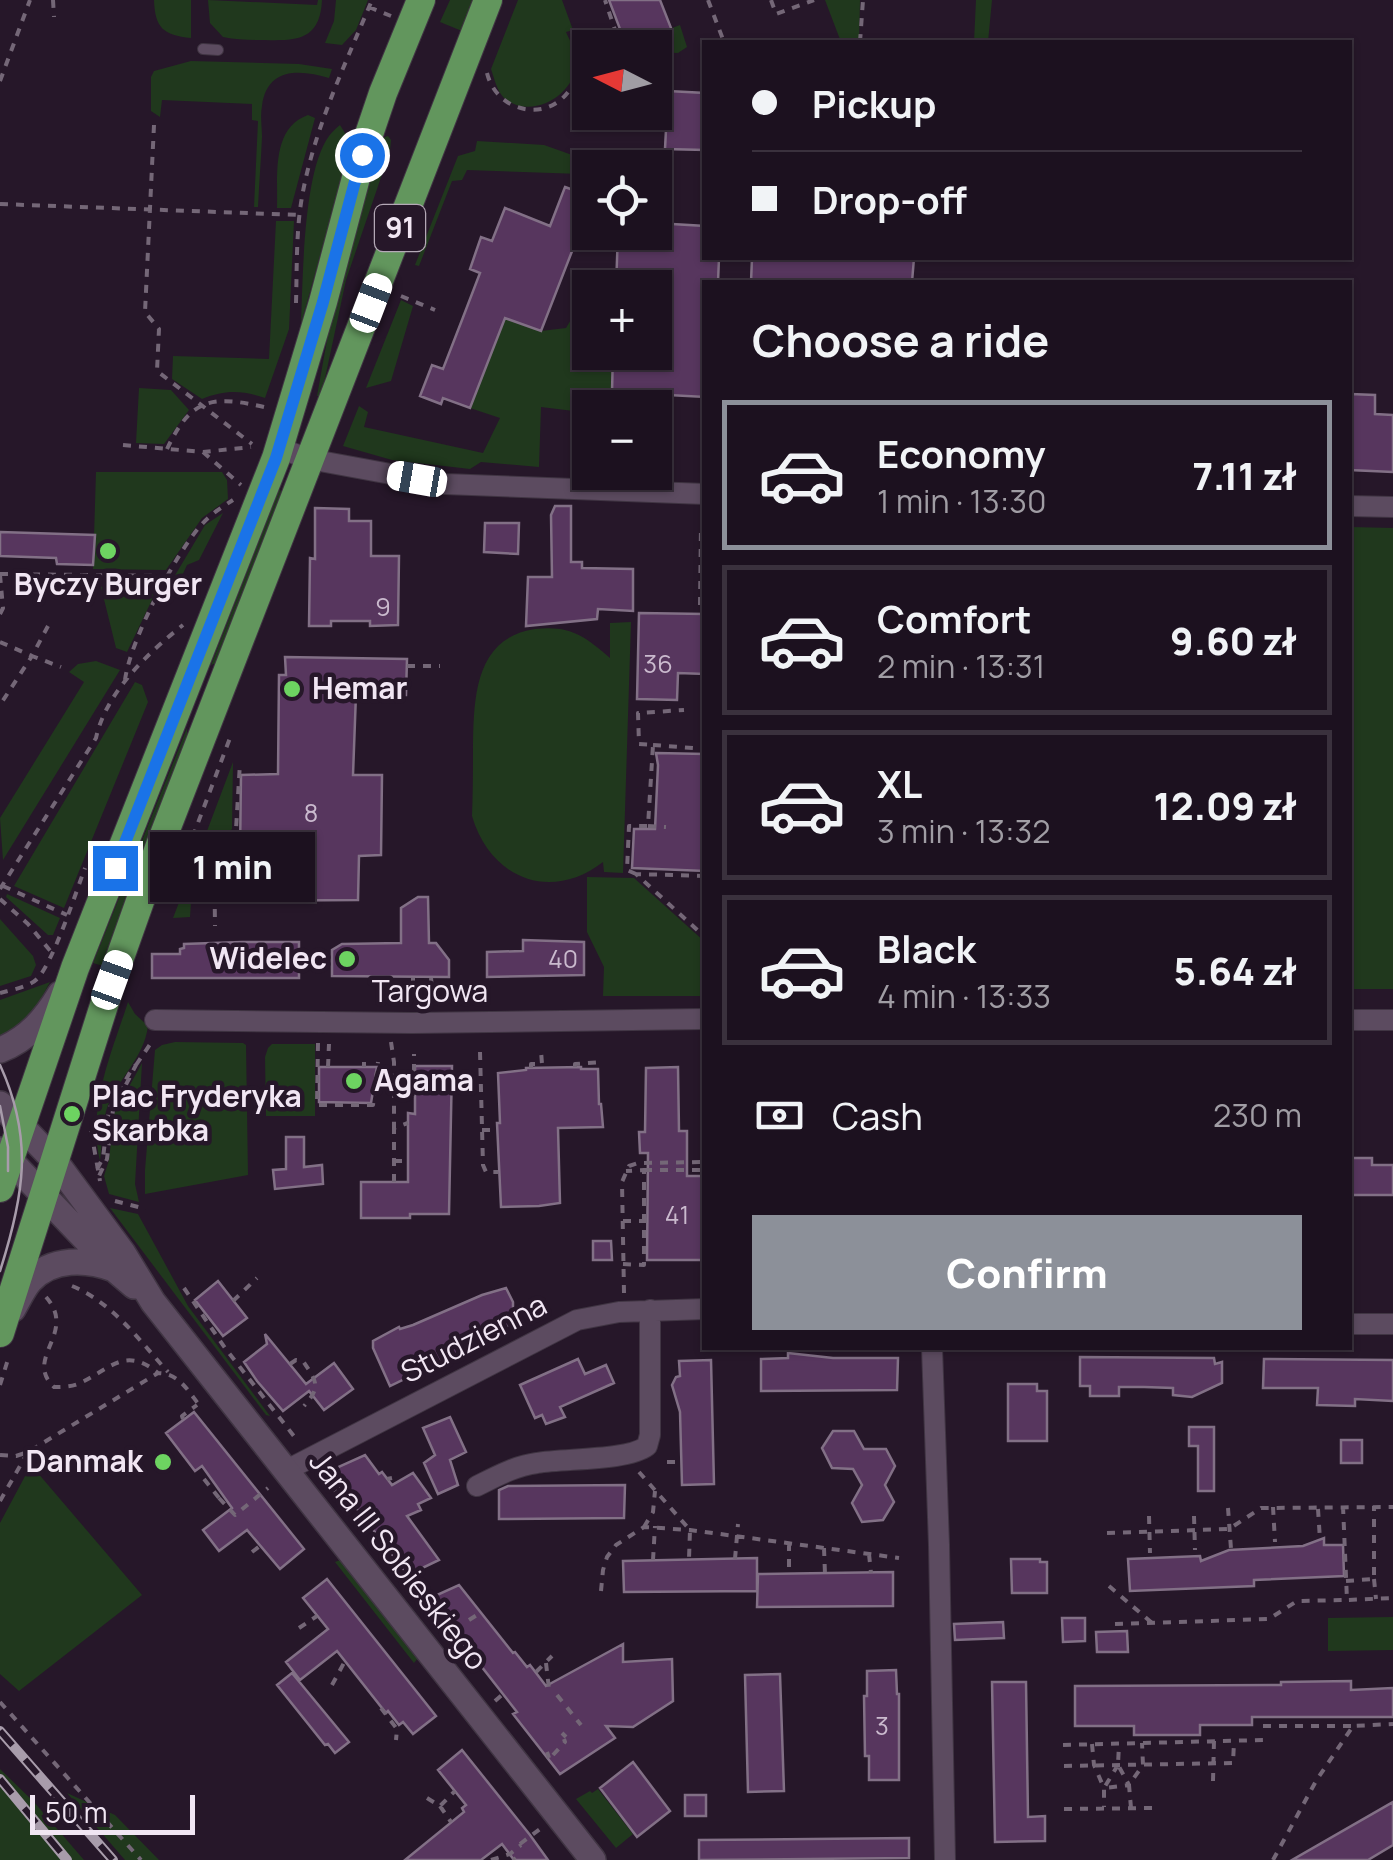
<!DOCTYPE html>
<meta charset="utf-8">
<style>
:root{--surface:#1c111f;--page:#291f2c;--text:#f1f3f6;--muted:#a09da4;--line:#3a313d;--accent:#8c9099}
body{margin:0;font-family:Manrope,sans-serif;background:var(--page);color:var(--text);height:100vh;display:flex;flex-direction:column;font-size:38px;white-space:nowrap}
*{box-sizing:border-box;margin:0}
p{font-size:32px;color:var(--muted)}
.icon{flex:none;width:55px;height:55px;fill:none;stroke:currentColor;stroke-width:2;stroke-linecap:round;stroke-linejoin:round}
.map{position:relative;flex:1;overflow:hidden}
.sheet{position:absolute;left:702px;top:280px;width:650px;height:1070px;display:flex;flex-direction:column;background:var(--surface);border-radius:0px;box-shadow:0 2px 8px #0004,0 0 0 2px var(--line)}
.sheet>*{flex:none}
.guide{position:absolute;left:702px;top:40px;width:650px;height:220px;border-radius:0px;box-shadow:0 2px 8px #0004,0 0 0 2px var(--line);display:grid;align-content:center;height:220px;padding:0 50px;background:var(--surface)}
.needle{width:65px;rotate:276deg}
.fabs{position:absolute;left:572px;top:30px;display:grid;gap:20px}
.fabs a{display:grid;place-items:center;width:100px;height:100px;border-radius:0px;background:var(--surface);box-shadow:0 2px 8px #0004,0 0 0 2px var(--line);font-size:50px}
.scale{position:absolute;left:30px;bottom:25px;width:165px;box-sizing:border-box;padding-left:10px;border:5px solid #f1e6f3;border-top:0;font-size:28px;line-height:35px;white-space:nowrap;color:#f1e6f3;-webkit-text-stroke:8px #261729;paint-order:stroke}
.end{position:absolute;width:45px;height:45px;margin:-22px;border:12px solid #1a73e8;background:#fff;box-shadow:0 0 0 5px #fff}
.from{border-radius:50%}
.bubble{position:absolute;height:70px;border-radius:0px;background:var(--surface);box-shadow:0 2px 8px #0004,0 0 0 2px var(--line);font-size:32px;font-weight:800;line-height:70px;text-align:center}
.car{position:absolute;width:30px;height:60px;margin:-30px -15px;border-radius:12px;box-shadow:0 0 8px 2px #0007;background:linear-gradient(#fff 24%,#345 0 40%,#fff 0 76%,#345 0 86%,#fff 0)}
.guide b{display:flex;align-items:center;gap:35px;height:95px;font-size:38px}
.guide b+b{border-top:2px solid var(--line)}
.guide i{width:25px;height:25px;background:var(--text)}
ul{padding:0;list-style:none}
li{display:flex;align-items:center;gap:30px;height:150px;margin:0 20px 15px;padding:0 30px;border:5px solid var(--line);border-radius:0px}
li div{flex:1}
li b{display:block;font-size:38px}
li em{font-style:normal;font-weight:800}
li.selected{border-color:var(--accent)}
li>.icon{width:90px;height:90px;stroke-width:1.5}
h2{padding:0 50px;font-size:45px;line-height:120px}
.pay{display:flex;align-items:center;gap:25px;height:110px;padding:0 50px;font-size:38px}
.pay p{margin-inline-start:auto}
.action{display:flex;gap:20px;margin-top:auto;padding:20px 50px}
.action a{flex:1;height:115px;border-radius:0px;background:var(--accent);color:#fff;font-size:40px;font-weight:800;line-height:115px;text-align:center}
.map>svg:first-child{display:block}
.green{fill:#20381d}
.building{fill:#57365e;stroke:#827086;stroke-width:2.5}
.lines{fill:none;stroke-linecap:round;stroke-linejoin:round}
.service-casing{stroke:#403543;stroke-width:12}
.minor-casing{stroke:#403543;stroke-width:22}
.tertiary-casing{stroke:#403543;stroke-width:28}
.primary-casing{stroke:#403543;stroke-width:30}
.path{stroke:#746777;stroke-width:4;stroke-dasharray:8 8;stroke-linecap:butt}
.service{stroke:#5c4b60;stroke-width:10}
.minor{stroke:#5c4b60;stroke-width:20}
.tertiary{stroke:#5c4b60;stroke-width:25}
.primary{stroke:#62965d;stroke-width:28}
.tram{stroke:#a89cab;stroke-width:2.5}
.rail-casing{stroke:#a89cab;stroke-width:10}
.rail{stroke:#261729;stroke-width:6;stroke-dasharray:19;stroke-linecap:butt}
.route{stroke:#1a73e8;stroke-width:12}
.poi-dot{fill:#6dd361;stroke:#261729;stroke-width:4}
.labels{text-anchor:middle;stroke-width:9;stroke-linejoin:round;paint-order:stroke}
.number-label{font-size:25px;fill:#cabace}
.shield{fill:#261729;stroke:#b4a8b6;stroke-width:2.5}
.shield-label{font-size:28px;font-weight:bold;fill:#f1e6f3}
.poi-label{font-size:30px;font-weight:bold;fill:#f1e6f3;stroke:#261729;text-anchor:start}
.street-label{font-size:30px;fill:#f1e6f3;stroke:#261729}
</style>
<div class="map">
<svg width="1393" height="1860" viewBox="0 0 1393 1860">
<rect width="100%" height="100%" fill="#261729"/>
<!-- green -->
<path class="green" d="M154 0H191V38C163 35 155 28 154 0Z
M208 0 317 5 318 0H322C320 39 299 41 265 40 251 40 237 40 223 37L210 23Z
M336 0H368L356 30 342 45 325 43 334 21Z
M450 0H474L462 31 440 22Z
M518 0H562L573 30 566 32C570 41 576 52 576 62 576 95 531 121 504 98 497 91 494 78 491 69Z
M825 0H860L859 42H841Z
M976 0H992L988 42H974Z
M680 25 687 47 678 53 655 52V48L610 47 605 41 616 36 622 47Z
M191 61 299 64 332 69 329 78C302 70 267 66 262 106 260 116 262 127 262 137 261 160 259 184 258 207H254L258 121 252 120V104L162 100 160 117 151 111V77L154 71Z
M308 115 315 118 291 208H277C278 176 271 128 308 115Z
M340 125 348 138 350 149 301 324C303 278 303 171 329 136 332 132 336 128 340 125Z
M388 136 391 140 390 151 346 280 321 397 317 396 329 329 349 247 382 138Z
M477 141 544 145 575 156 597 167 590 168V181L581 174 467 170 462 180 452 181 419 266 415 265 458 156 475 151Z
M276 221H294L289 329 265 398C241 390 225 390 202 399L172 379 173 356 269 359Z
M590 288V352L613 353 612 407 590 408V413L541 407 539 467 481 462 470 469 392 460 343 446 359 406 368 412 364 427 483 453 500 418 470 408 505 318 541 331 566 328Z
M401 300 413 306 391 381 366 388Z
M139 388 171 390 189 410 164 444 136 443Z
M96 472H222L227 480 228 499 202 518 166 570 93 569Z
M279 490 284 492 216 663 211 665Z
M223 513 199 560 187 565 180 580 174 577 205 525Z
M1350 527 1393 528V989H1350Z
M117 579H162L127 652 116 648 101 587Z
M631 622 623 873 604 872 603 862C550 903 490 878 472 816 473 792 473 769 473 746 474 699 474 638 535 629 570 625 585 636 610 658V623Z
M96 661 120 670 3 860 0 818 84 682 69 672 78 664Z
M135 682 142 685 148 702 64 908 14 886Z
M187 728V742L124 905 103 966 93 963Z
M233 762 232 829 224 838 204 839Z
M198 853H205L211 858 209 902H191L190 917 173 918Z
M587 877 634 878 705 942V996H603L604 967 587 932Z
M7 894 60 918 53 935H48L6 897Z
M0 919 33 956 36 965 31 976 0 986Z
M50 982C34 1012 29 1021 0 1038V1000Z
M128 1002 135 1014 148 1026C144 1057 120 1077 108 1105 102 1121 102 1144 100 1161 87 1107 112 1052 128 1002Z
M175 1042 243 1043 246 1045 248 1175 145 1194V1170L155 1050 162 1045Z
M272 1044H315V1116H266L265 1057 268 1048Z
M142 1063 135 1184 139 1202 109 1194 104 1176 109 1160 114 1114Z
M110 1208 138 1214 188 1306 270 1416 266 1415Z
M31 1465 142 1595 19 1691 0 1674V1523Z
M340 1560 410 1644V1650L418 1658 414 1663 335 1562Z
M1393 1617V1650L1328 1651V1618Z
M0 1769 34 1802 84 1860H0Z
M598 1789 633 1834 616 1848 576 1799 590 1791 592 1793Z
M67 1793 115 1815 159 1860H125Z"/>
<!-- building -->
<path class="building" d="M609 0H660L671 28 626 45Z
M668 91 705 93V150L665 149Z
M565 187 590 196V246L576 241 541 331 505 318 470 408 443 398 441 404 420 396 432 365 443 369 462 320 480 273 470 269 481 237 492 241 505 208 550 226Z
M655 223 705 226V258H719L718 282H705V397L612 392 613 352H655V288H616L618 232H655Z
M752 258H914L912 282H751Z
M1350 394 1375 395V414L1393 415V472L1350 470Z
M555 506H571V562H582V568L633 569V611L598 609 597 619 526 626 528 577H552L551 515Z
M315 508 349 509V521H371V556H399L398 625 370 626V621H331V626H309L310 558 315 559Z
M485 523H519L518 554 484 552Z
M0 532 95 535 93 565 57 564 56 558 0 556Z
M639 613 705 614V674L678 673 677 700 637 699Z
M285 657 407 659 406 695 356 694 353 775H382L381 855 359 856 358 900 218 901V854H240L241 775 278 774 279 675H286Z
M656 753 705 754V871L632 868 634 829H655L658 765Z
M418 897H428L429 943H436L449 960V977L332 976V950L342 944 401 943V908Z
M523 940 584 942V975L487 977V952L523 951Z
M242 942H299V978H152V954H180V949L184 948V944Z
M415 1066H452L449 1214H410V1218H361V1182H408V1113L415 1114Z
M319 1067H377L371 1103 319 1102Z
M581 1067V1069H598L599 1104H601L603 1127 558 1128 560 1203 539 1206 501 1207 497 1123H500L498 1073 526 1070V1068Z
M678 1067 679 1131H687V1176H705V1260H647L648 1153H640L639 1132H645L646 1068Z
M286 1137H304V1167L322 1165 323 1184 275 1189 273 1170 286 1169Z
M1352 1158H1372V1165H1393V1195H1352Z
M593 1241H611L612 1260H593Z
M218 1281 247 1318 223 1336 195 1300Z
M506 1288 513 1302V1323L497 1331V1334L390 1386 373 1348V1341L399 1327 400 1329 413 1325 482 1295Z
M265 1334 306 1384 334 1363 353 1389 324 1410 309 1391 283 1411 257 1381 244 1362 267 1344Z
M788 1353 833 1358H898L897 1390 761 1391V1359L788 1358Z
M1080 1357 1214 1358 1215 1364 1222 1362V1383L1192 1397 1173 1395V1388L1144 1387H1119V1396H1090V1386H1080Z
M578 1359 585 1374 606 1365 614 1383 560 1407 565 1417 546 1424 542 1415 535 1418 520 1385Z
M1264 1359 1393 1360V1401L1355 1399V1406L1317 1405 1318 1388H1263Z
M711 1360 714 1484 682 1485 680 1412 672 1385 676 1377 680 1376 679 1361Z
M1008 1384H1037V1391H1047V1441H1008Z
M194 1412 304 1549 280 1569 247 1530 219 1551 203 1530 232 1508 202 1466 195 1471 166 1433Z
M450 1417 466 1452 450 1460 458 1485 438 1494 424 1463 435 1455 423 1428Z
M1189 1427H1214V1491H1198V1446H1189Z
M833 1431H854L864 1449H886L895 1466 885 1485 894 1502 883 1520 862 1522 852 1503 862 1485 853 1469 832 1468 822 1448Z
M1341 1440H1362V1463H1341Z
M365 1455 379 1474 382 1472 392 1485 413 1473 431 1498 418 1504 421 1510 407 1516 439 1560 408 1575 334 1479 336 1468Z
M625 1485 624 1518 499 1519V1490L508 1486Z
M1324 1538V1545H1343L1344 1576 1254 1580V1586L1130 1591 1128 1559 1200 1556 1201 1561 1229 1550 1303 1546Z
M757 1558V1591L624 1592 623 1561Z
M1011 1559H1040V1562H1047V1593H1012Z
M893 1572V1606L757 1607 758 1574Z
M327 1579 436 1716 413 1734 403 1722 399 1725 388 1711 386 1713 337 1651 300 1680 286 1662 328 1629 303 1598Z
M459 1585 513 1653 515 1652 527 1667 530 1665 546 1686 623 1644V1662L672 1659 673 1701 633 1727 606 1726 615 1738 560 1774 513 1714 517 1712 456 1634 452 1635 428 1599Z
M1062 1618H1085V1641L1063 1642Z
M1003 1622 1004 1638 955 1640 954 1624Z
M1127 1631 1128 1652H1097L1096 1632Z
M896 1670 897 1694H899V1780H869V1756H865L864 1696H867V1671Z
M292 1673 349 1742 335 1753 328 1744 325 1745 277 1685Z
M780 1674 784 1791 748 1792 745 1675Z
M1351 1681V1690L1393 1688V1717H1252V1725H1200V1735H1134V1726H1075V1686L1281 1685V1682Z
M992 1682H1026L1028 1817 1045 1816V1841L995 1842Z
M462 1750 530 1835 548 1860H514L502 1844 481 1860H405L464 1812 462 1808 466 1805 438 1770Z
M633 1762 670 1811 637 1837 600 1788Z
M685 1795H706V1816H685Z
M1393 1802V1845L1368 1860H1292Z
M909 1838V1858L699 1860V1840Z"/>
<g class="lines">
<defs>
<path id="service" d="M203 49 218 50"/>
<path id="minor" d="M279 448 309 459 445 484 705 494
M1350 506 1393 507
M155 1020 412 1023 705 1019
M1350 1020H1393
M1350 1324H1393
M932 1348 939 1545 945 1860
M285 1471 577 1320 619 1312 705 1309
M477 1486C497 1476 515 1466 537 1463 565 1458 627 1461 647 1446L650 1435V1310"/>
<path id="tertiary" d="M0 1050C28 1039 45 1019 60 994
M0 1104 55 1161 123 1253 153 1302 593 1860
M0 1150 114 1269 134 1286
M13 1309C19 1299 23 1289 30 1281 52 1257 87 1259 114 1269"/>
<path id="primary" d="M0 1188 75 968 276 458 323 302 362 155 383 93 421 0
M0 1333 112 980 160 845 488 0"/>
</defs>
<!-- service casing -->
<use href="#service" class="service-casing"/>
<!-- minor casing -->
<use href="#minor" class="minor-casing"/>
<!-- tertiary casing -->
<use href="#tertiary" class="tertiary-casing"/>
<!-- primary casing -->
<use href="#primary" class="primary-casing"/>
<!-- path -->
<path class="path" d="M53 0 54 17
M708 0 724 42
M771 0 776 14 814 0
M369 7 391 16
M860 42 863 0
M487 73C497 114 551 124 572 86 579 74 578 59 577 46L616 33 605 0
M0 81 30 0
M154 125 145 312 159 329 157 371 252 444
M0 204 300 215
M401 296 435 310
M296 303C297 270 296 236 301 203 312 133 345 65 372 0
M123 445 203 452 251 447
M167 449C191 398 212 395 264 407
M203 452 241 485
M0 574 169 576 199 589
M700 605 701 525
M0 614 3 608 0 575
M48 626 32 656 61 667
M0 642 32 656 0 705
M407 666H440
M125 680C130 641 175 554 202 524 211 514 222 507 233 500
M653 745 705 749
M648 826 666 827
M191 843 235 846 240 763
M214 845 215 926
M636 874 627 870 629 826H648L653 745 639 744 638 713 684 710
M705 876 636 874 705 937
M3 886 67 915
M0 889 96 738C106 692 148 653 183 625
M170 897 230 738
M0 899 28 924 52 953
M431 978 433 999
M0 993C11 990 29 987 37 979 53 963 76 892 85 868
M413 999V978
M391 1042 394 1062V1128
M318 1043 317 1105H373L378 1062
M480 1052 483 1165 486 1172H498
M364 1062V1067
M136 1065 153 1040
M328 1067 329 1044
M575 1067V1064L603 1062
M531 1068V1064H542L541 1051
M414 1072V1054
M394 1081 415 1083
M394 1095H413L412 1082
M482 1130H497
M91 1131 100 1181
M394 1161H408
M97 1169 103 1158 109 1109 133 1067 136 1065 113 1110 107 1159 99 1176
M644 1170H705
M394 1182V1128L408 1123
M115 1201 146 1209
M623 1221H649
M623 1264 644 1265V1170L626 1171
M72 1286C113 1303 139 1340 168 1372
M184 1288 225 1348 297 1440
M624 1293 622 1182 629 1166 638 1163 705 1162
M46 1297C78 1333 23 1358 54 1387 62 1387 70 1387 78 1384 110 1370 124 1345 158 1373
M233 1301 257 1278
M828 1348V1352
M736 1349 738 1348
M873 1351V1348
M793 1352V1348
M290 1364 296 1360 303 1361C316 1381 322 1386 304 1406
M0 1385 9 1356
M183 1419 182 1416 197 1405
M0 1455 16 1456 28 1452 158 1373C179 1373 188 1391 200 1406
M667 1462H675
M639 1472 690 1530 689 1559
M324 1476 336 1492
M204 1479 219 1498 223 1495
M387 1479 392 1478
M219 1498 235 1515 268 1488
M0 1501 28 1452
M1343 1506 1347 1600 1393 1598
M1273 1507 1275 1542
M1228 1508 1231 1549
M1318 1509 1320 1540
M1149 1516 1150 1553
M1194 1516 1195 1550
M644 1527 653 1512 655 1491
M1107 1533 1229 1529 1261 1508 1393 1507
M371 1540 381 1533
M789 1543V1574
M824 1548 825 1574
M252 1552 260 1546
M869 1554 871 1573
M735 1559 738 1524
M653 1560 655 1526
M1374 1579 1376 1599
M1346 1581 1374 1579V1506
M1109 1586 1152 1623
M601 1591 603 1570 607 1557 616 1545 644 1527 690 1530 899 1558
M469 1620 480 1613
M1115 1624 1269 1619 1297 1601 1347 1600
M299 1628 317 1616
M546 1663 549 1689
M536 1672 552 1656
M332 1685 345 1661
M557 1695 581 1725
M495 1701 503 1694
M0 1702 141 1860
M381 1708 397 1729 396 1740
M1263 1726H1353
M562 1733 566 1737
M1092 1744 1094 1765 1104 1788V1807
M1063 1745 1263 1740
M547 1752 549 1758
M553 1755 565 1742 564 1739
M1118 1765 1104 1788 1129 1785 1118 1765 1119 1744
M1064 1766 1233 1763 1234 1742
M1213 1781 1214 1741
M427 1798 440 1806 455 1791
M440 1806 451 1822
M1131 1808 1129 1785 1143 1765 1142 1743
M1064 1809 1154 1808
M520 1844 540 1829
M513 1858 515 1860
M491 1860 510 1854 521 1845
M1273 1860 1316 1781 1353 1726 1393 1724"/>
<!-- service -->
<use href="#service" class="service"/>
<!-- minor -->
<use href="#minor" class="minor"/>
<!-- tertiary -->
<use href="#tertiary" class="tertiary"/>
<!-- primary -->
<use href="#primary" class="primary"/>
<!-- tram -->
<path class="tram" d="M0 1065C34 1139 24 1196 0 1271
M0 1106 8 1147V1171"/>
<defs>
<path id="rail" d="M0 1731 113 1860
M0 1779 67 1860"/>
</defs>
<!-- rail casing -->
<use href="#rail" class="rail-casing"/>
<!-- rail -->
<use href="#rail" class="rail"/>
</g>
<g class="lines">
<!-- route -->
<path class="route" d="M115 868 276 458 323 302 362 155"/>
</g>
<!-- markers -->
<g class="poi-dot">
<circle cx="108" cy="551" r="10"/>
<circle cx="292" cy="689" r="10"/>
<circle cx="347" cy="959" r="10"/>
<circle cx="354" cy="1081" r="10"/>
<circle cx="72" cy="1114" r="10"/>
<circle cx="163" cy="1462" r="10"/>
</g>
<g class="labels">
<!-- number labels -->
<g class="number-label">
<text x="383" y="616">9</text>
<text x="658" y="673">36</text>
<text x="311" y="822">8</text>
<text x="563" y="968">40</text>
<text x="677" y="1224">41</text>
<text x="882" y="1735">3</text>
</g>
<!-- shield labels -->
<rect class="shield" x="375" y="205" width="50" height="46" rx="8"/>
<g class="shield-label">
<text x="400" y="238">91</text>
</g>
<!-- poi labels -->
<g class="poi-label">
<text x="108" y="595" text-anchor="middle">Byczy Burger</text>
<text x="312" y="699">Hemar</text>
<text x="327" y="969" text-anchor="end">Widelec</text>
<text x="374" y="1091">Agama</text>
<text x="92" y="1107">Plac Fryderyka<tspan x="92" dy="34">Skarbka</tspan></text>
<text x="143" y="1472" text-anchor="end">Danmak</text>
</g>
<!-- street labels -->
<g class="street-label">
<text x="430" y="1002">Targowa</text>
<text transform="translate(474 1339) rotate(-27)" y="10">Studzienna</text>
<text transform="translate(398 1561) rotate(52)" y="10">Jana III Sobieskiego</text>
</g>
</g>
</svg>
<div class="fabs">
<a><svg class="needle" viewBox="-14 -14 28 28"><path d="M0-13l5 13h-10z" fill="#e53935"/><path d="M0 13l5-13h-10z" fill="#a09da4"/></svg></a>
<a><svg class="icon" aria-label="locate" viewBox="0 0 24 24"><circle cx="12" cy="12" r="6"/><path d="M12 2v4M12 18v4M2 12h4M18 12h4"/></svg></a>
<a>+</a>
<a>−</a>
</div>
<div class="scale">50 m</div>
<i class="end from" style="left:362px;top:155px"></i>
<i class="end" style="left:115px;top:868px"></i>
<div class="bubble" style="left:150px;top:832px;width:165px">1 min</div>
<i class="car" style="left:371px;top:303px;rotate:21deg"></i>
<i class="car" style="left:417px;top:479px;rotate:280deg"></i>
<i class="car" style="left:112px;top:980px;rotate:20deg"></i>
<div class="guide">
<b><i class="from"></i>Pickup</b>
<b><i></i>Drop-off</b>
</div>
<section class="sheet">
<h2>Choose a ride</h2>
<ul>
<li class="selected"><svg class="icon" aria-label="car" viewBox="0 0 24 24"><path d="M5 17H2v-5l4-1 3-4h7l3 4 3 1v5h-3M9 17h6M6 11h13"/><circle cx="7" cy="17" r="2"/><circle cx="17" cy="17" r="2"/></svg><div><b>Economy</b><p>1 min · 13:30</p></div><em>7.11 zł</em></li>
<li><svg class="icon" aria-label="car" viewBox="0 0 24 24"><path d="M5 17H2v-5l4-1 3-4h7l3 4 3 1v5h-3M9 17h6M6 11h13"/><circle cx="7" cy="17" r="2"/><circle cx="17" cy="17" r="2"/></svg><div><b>Comfort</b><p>2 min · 13:31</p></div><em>9.60 zł</em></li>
<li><svg class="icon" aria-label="car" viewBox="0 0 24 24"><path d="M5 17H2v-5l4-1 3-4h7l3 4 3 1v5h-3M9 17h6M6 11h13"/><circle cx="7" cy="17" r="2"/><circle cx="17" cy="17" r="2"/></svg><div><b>XL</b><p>3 min · 13:32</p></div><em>12.09 zł</em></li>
<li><svg class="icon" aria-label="car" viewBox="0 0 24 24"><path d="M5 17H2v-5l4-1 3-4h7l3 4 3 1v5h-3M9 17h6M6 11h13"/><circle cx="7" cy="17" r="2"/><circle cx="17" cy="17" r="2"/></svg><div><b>Black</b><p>4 min · 13:33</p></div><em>5.64 zł</em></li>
</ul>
<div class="pay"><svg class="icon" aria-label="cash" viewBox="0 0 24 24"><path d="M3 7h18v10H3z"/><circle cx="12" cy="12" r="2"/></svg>Cash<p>230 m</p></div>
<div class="action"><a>Confirm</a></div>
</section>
</div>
